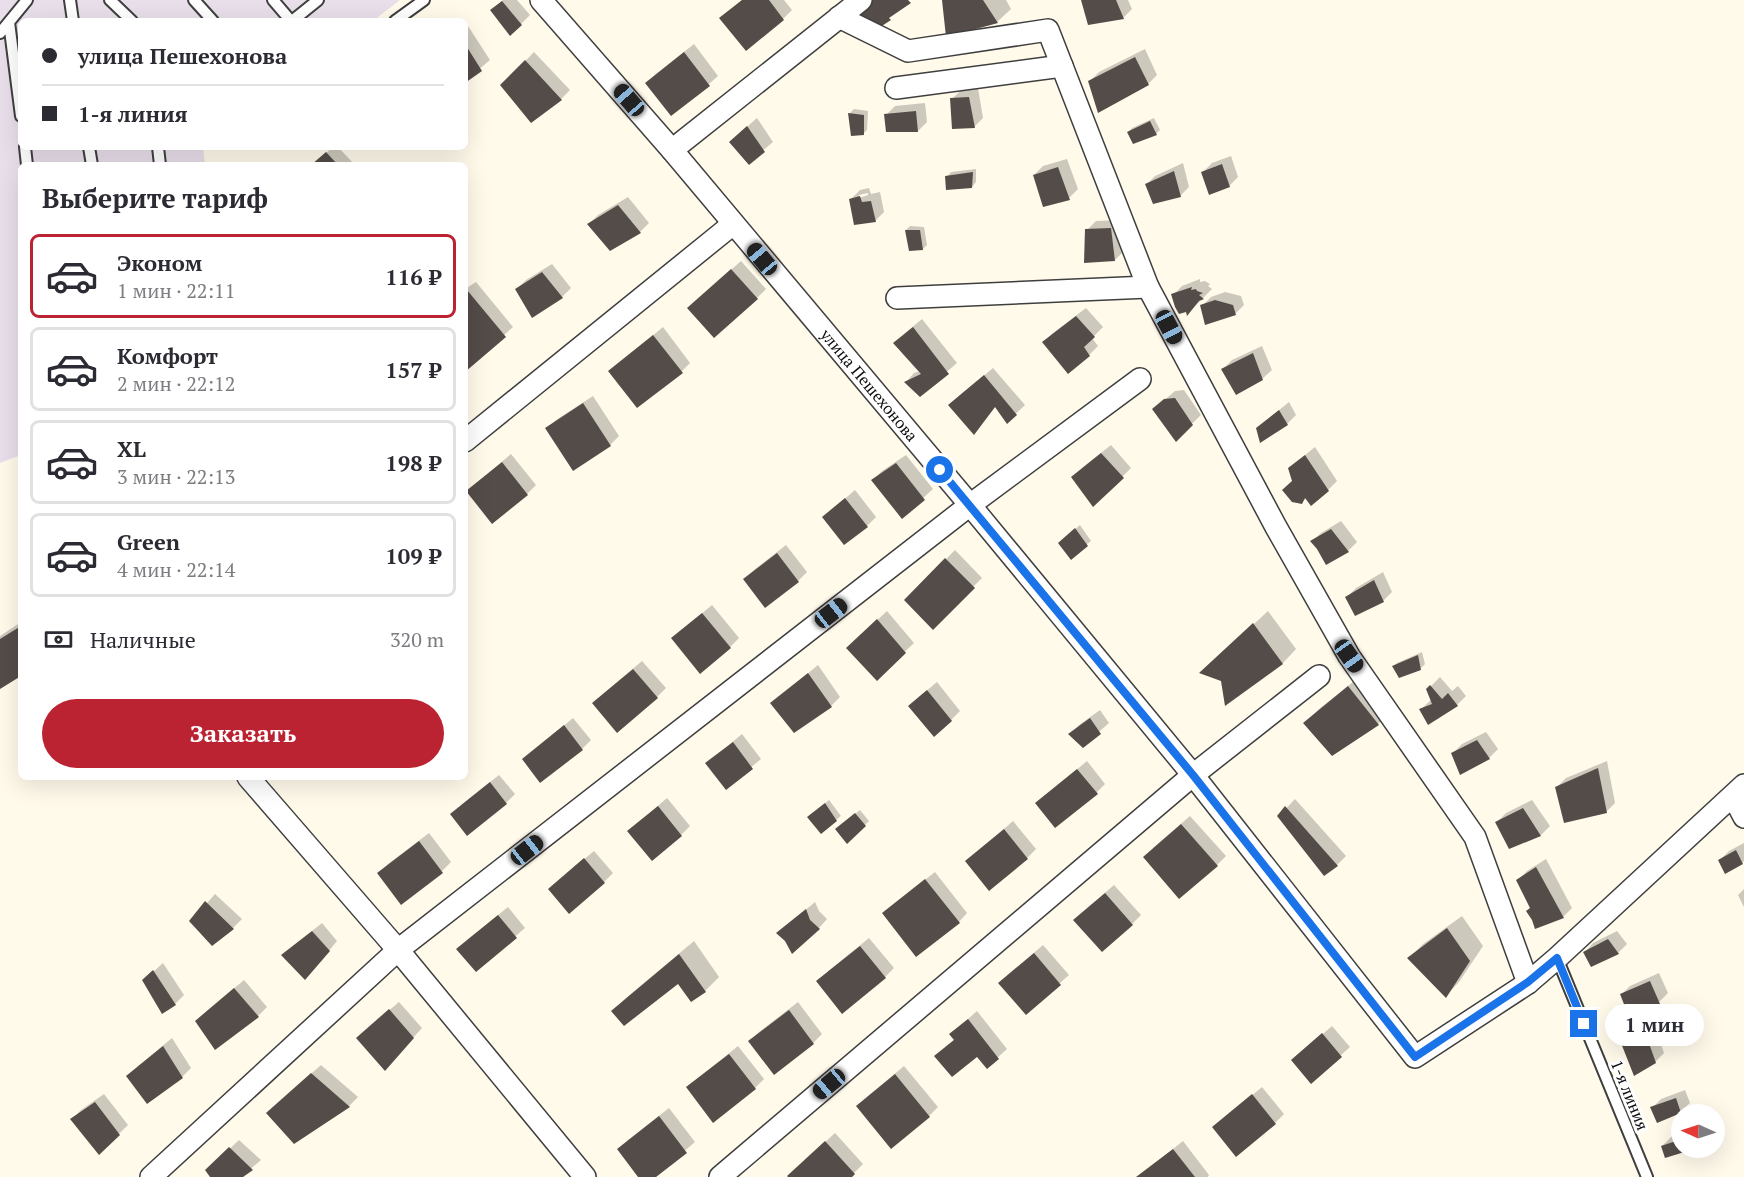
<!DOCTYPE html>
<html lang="ru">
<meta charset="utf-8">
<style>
:root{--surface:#fff;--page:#f2f2f3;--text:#2b2b33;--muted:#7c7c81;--line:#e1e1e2;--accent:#bc2332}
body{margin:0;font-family:"PT Serif",serif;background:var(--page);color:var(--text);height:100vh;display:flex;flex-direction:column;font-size:22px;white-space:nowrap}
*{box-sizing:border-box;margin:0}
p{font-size:20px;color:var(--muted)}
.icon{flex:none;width:33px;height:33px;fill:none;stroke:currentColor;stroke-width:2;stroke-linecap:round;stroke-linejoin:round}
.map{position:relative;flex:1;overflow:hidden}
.sheet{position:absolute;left:18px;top:162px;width:450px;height:618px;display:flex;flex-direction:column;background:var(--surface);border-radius:9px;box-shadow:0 6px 24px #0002}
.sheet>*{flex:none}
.hud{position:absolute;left:18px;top:18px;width:450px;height:132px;border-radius:9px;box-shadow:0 6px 24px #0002;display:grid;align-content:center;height:132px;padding:0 24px;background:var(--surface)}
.needle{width:39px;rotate:273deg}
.fabs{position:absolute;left:1671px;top:1104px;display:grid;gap:12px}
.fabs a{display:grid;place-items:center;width:54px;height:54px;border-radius:50%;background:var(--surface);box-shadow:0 6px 24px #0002;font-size:30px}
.end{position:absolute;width:27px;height:27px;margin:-14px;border:8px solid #1a73e8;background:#fff;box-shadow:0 0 0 3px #fff}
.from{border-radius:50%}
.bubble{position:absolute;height:42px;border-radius:21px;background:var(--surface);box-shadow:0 6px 24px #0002;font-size:20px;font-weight:600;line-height:42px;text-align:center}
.car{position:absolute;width:18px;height:36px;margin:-18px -9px;border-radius:8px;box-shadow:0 0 4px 2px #0007;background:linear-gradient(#222 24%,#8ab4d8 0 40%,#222 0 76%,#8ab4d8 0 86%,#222 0)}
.hud b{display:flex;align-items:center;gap:21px;height:57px;font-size:22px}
.hud b+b{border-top:2px solid var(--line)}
.hud i{width:15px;height:15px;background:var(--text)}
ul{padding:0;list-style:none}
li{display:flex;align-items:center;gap:18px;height:84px;margin:0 12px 9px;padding:0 12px;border:3px solid var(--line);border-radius:9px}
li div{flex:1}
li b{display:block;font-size:22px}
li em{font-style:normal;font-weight:600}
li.on{border-color:var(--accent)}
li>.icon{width:54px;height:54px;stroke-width:1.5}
h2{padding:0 24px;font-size:27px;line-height:72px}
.pay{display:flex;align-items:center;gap:15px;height:66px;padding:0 24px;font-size:22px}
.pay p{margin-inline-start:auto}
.action{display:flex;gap:12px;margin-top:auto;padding:12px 24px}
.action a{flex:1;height:69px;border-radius:36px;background:var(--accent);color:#fff;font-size:24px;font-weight:600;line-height:69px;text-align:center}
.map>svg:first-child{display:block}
.industrial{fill:#e9dfeb}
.shadow{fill:#0003;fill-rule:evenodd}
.building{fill:#544c48}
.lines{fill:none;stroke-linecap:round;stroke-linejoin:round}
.lane-casing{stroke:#3f3f3f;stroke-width:14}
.street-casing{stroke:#3f3f3f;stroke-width:24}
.lane{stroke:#fff;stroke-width:10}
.street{stroke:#fff;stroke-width:21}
.route{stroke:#1a73e8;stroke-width:8}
.labels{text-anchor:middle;stroke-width:6;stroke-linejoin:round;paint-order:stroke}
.street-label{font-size:16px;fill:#0c0c0c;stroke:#fff}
</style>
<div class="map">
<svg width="1744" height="1177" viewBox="0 0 1744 1177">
<rect width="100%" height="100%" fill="#fffaea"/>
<!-- industrial -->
<path class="industrial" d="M0 0H400L373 21H21V147H203L205 165H21V455L0 463Z"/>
<!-- shadow -->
<path class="shadow" d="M503 0H517L530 15 521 24 492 10Z
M742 0H784L792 10 783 19 721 18Z
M944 0H1006L1011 9 997 22 947 36Z
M1082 0H1128L1132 9 1123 18Z
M468 26 490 60 465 81V29Z
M694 44 718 76 709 84 647 83 656 74Z
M1145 49 1157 75 1148 84 1090 81 1099 72Z
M534 52 570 90 561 99 502 85Z
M978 88 983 118 974 127 952 99 961 90Z
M925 103 927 122 918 131 886 115 895 106Z
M854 109 868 111 867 130 863 134H853L850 113Z
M757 118 773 142 749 162 740 133Z
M1154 118 1160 130 1156 134 1128 132 1132 128Z
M333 147H338L354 164 312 165Z
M1231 156 1238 177 1229 186 1203 172 1212 163Z
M1067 159 1078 189 1069 198 1044 205 1034 175 1043 166Z
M1183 163 1189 187 1180 196 1146 185 1155 176Z
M976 169V182L972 187 947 177 951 172Z
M869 188 871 194 880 192 884 212 875 221 851 199 860 190ZM868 193V195L859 198V195Z
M628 197 649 223 640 232 610 249 589 224 598 215Z
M1120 220 1124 251 1115 260 1087 230 1096 221Z
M910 226 924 227 927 245 923 249 906 230Z
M741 261 766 289 757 298 698 299Z
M552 264 571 288 562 297 532 316 517 289 526 280Z
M1200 279V282L1205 281 1210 284 1208 286 1212 289 1188 313 1173 295 1182 286Z
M476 282 513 327 465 370V289Z
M1225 292 1241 296 1244 305 1235 314 1202 306 1211 297Z
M1086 308 1103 327 1092 338 1098 346 1089 355 1044 342 1053 333Z
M922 319 957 363 920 395 906 382 914 373 920 371 904 334Z
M663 327 690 363 681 372 610 371Z
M1262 346 1272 370 1262 379 1223 369 1232 360Z
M993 368 1025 405 1007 422 996 406 974 433 959 396Z
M1184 390 1201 415 1176 439 1154 409 1175 391Z
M593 396 619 436 610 445 547 429 556 420Z
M1289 402 1296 415 1287 424 1267 420Z
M1111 445 1131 468 1122 477 1082 468Z
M1315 447 1337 481 1328 490 1306 498 1302 502 1294 480 1299 460Z
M511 454 536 485 527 494 468 491Z
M906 455 933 489 902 517 873 480 882 471Z
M855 490 876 517 867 526 824 517Z
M1341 521 1357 542 1348 551 1327 563 1312 541 1321 533Z
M1080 525 1091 541 1071 557 1064 539Z
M786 545 807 572 798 581 745 579 754 570Z
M955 550 982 578 933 627 906 600Z
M1383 572 1392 592 1383 601 1347 597 1356 588Z
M712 605 739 638 730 647 682 630Z
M887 611 914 643 877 678 857 639Z
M1268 611 1296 649 1283 663 1226 704 1223 679 1215 660Z
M21 622V674L0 688V636Z
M1422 652 1425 664 1421 668 1393 667 1397 663Z
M642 661 666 688 657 697 603 694Z
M818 665 840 697 831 706 794 731 772 703Z
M1363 674 1391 711 1378 724 1305 723 1319 709Z
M1440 677 1452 691 1458 686 1466 696 1457 705 1421 709 1432 699 1428 689Z
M937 682 960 711 951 720 919 697Z
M1100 710 1109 723 1083 746 1071 734 1079 725Z
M573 718 591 740 582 749 524 759Z
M1486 732 1498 749 1489 758 1453 753 1462 744Z
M742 734 761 759 726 788 707 763Z
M1087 761 1105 784 1096 793 1037 803Z
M1607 761 1615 803 1606 812 1557 787 1566 778Z
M499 775 515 794 506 803 461 805Z
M667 798 690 826 681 835 629 831Z
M1295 799 1346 856 1337 865 1324 874 1279 816Z
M829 800 841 816 821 832 813 813Z
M1532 800 1550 826 1541 835 1510 847 1497 822 1506 813Z
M860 810 869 821 847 842 841 825Z
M1190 816 1226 856 1217 865 1153 848Z
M1013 821 1036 849 1027 858 967 861Z
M429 833 451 862 442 871 401 902 379 873 388 864Z
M1744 843V861L1742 863 1720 860 1729 851Z
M594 851 613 873 604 882 559 880Z
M1546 859 1572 908 1563 917 1532 908 1518 880 1527 871Z
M935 872 967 913 959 922 893 905Z
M1114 885 1141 915 1132 924 1084 911Z
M1744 889V907L1738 895Z
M215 894 242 919 233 928 191 921Z
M815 902 819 911 827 919 819 928 786 940 778 933Z
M508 907 525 928 476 970 467 940Z
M1462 916 1483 946 1459 982 1446 996 1409 958 1423 944Z
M322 923 337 941 314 969 292 947Z
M1617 931 1627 944 1618 953 1585 952 1593 943Z
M869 938 894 968 885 977 827 972Z
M694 941 719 977 705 991 692 1000 679 982 613 1011 626 998Z
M1043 945 1069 975 1026 1013 1009 974Z
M163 963 184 995 175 1004 163 1012 144 980Z
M1659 973 1668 993 1659 1002 1621 995 1630 986Z
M244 980 267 1007 258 1016 215 1048 206 1012Z
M399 1002 422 1028 393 1060 367 1029Z
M798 1002 822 1034 813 1043 774 1073 750 1041 759 1032Z
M977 1011 1007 1049 987 1067 977 1055 945 1047 955 1039 960 1026Z
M1654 1024 1664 1053 1655 1062 1623 1043 1632 1034Z
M1332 1026 1350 1047 1311 1082 1302 1052Z
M172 1038 191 1068 182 1077 137 1067Z
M738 1046 764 1079 755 1088 713 1121 688 1087 697 1079Z
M321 1065 358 1097 349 1106 294 1142 277 1104Z
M904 1066 938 1107 929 1116 867 1097Z
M1262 1087 1284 1114 1275 1123 1214 1127Z
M1685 1090 1690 1103 1680 1112 1652 1108 1661 1099Z
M104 1094 128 1125 99 1153 72 1119 81 1110Z
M669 1108 695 1142 654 1177H640L619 1149 628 1140Z
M835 1133 863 1164 850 1177H790L798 1167Z
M1682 1134V1148H1691L1666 1156 1662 1146 1671 1137Z
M239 1140 261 1160 241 1177H212L207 1170Z
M1183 1141 1209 1175 1208 1177H1138Z"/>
<!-- building -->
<path class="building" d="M742 0H769L784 20 746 51 719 18Z
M870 0H908L911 3 889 18 891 20 871 33 853 11Z
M942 0H983L998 23 946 37Z
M1081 0H1116L1124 19 1088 25Z
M502 1 522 25 510 36 490 10Z
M465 44 482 71 465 83Z
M684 52 710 86 671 116 645 83Z
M1135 57 1149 85 1098 113 1088 81Z
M525 60 562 100 531 123 500 85Z
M969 97 975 128 952 129 950 98Z
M916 111 918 132H886L884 114Z
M848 113 864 115V135L851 136Z
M1150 121 1157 135 1133 144 1127 132Z
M747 126 765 152 749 165 729 142Z
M326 152 338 165H311Z
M1222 164 1230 187 1209 195 1201 172Z
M1058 167 1070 200 1043 207 1033 175Z
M1174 171 1181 197 1153 204 1145 184Z
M973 172 972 188 946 190 945 176Z
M860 196 862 202 871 201 876 222 854 225 849 199Z
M618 205 641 233 610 251 587 224Z
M1111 228 1115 261 1084 263 1085 229Z
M905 230H920L923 250 909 251Z
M731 269 758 299 714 338 687 308Z
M542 272 563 298 532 318 515 289Z
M1192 287 1191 290 1196 289 1197 291 1203 293 1199 295 1204 299 1199 301 1187 316 1186 312 1179 314 1175 307 1171 294Z
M467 290 506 337 465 372V291Z
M1215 300 1233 305 1236 315 1205 325 1200 305Z
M1076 316 1095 337 1084 347 1090 356 1068 374 1042 342Z
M913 327 949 374 920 397 904 382 921 374 893 343Z
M653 335 683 373 637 408 608 371Z
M1253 353 1263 380 1236 395 1221 369Z
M984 375 1017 415 1007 424 995 407 974 435 948 405Z
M1175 398 1193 425 1176 442 1152 409 1164 399Z
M583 403 611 446 573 471 545 428Z
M1279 410 1288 425 1260 443 1256 428Z
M1101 453 1124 478 1093 507 1071 477Z
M1305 455 1329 491 1311 506 1305 498 1302 504 1292 502 1282 490 1292 481 1288 468Z
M502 462 528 495 492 524 466 491Z
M896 463 925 500 902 519 871 480Z
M845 498 868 527 844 545 822 517Z
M1075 528 1088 546 1071 560 1058 543Z
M1331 529 1349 552 1326 565 1317 549 1310 541Z
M777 553 799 582 765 608 743 579Z
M945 558 975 588 933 630 904 600Z
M1374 580 1384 602 1355 616 1345 597Z
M702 613 731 648 700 674 671 638Z
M877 619 906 653 877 681 846 648Z
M1253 623 1283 664 1225 706 1221 681 1199 673Z
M21 626V676L0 689V639Z
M1418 655 1421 670 1399 678 1392 666Z
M633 669 658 698 617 733 592 703Z
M808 673 832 707 794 733 770 703Z
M1430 685 1442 699 1448 693 1458 706 1428 725 1419 709 1432 704 1426 689Z
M1348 686 1379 725 1332 756 1303 723Z
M927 690 952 721 934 737 908 706Z
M1090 718 1101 734 1083 748 1068 734Z
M564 725 583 750 540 783 522 759Z
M1477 740 1490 759 1460 775 1451 753Z
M733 742 753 769 726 790 705 763Z
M1598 768 1607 813 1564 823 1555 787Z
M1077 769 1098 794 1055 828 1035 803Z
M490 782 507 804 467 836 450 814Z
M825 803 837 821 821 834 807 817Z
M658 806 682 836 652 861 627 831Z
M1285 806 1338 866 1324 876 1277 816Z
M1523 808 1541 836 1509 849 1495 822Z
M855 813 866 826 847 844 835 829Z
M1181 824 1218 866 1179 899 1143 857Z
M1004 829 1028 859 989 891 965 861Z
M419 841 443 873 401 905 377 873Z
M1736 850 1743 864 1725 874 1718 860Z
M584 858 605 883 569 914 548 889Z
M1536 867 1564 918 1535 929 1532 920 1526 911 1530 908 1516 880Z
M925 879 960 923 916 957 882 913Z
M1105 893 1133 925 1102 952 1073 920Z
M205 901 234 929 212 946 189 921Z
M806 909 810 920 820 929 792 954 785 941 776 933Z
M498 915 517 938 476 972 456 949Z
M1447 928 1470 961 1446 998 1407 958Z
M312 931 330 951 305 980 281 955Z
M1608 939 1619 954 1591 967 1583 952Z
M860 946 886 978 842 1014 816 981Z
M1034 953 1061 985 1026 1015 998 983Z
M679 954 706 992 691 1002 678 984 624 1026 611 1011Z
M153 970 176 1005 162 1014 142 980Z
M1650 981 1660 1004 1629 1017 1620 994Z
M234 988 259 1017 215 1050 195 1021Z
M389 1009 414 1038 385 1071 356 1038Z
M789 1010 814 1044 774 1075 748 1041Z
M968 1019 999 1059 987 1069 977 1057 952 1077 934 1056 954 1040 949 1034Z
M1645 1032 1656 1063 1634 1076 1621 1043Z
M1322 1033 1342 1057 1311 1084 1291 1060Z
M163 1046 183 1078 147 1104 126 1076Z
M729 1054 756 1089 713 1123 686 1087Z
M311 1073 350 1107 294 1144 266 1113Z
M895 1074 930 1117 891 1149 856 1106Z
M1252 1094 1276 1124 1236 1157 1212 1127Z
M1676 1098 1681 1113 1657 1123 1650 1107Z
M95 1102 120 1135 99 1155 70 1119Z
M659 1116 687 1153 656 1177H638L617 1149Z
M1682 1139V1148H1690L1691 1150 1665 1158 1661 1146Z
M825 1141 855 1174 852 1177H788L787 1176Z
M229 1147 253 1170 243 1177H210L205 1170Z
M1173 1149 1195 1177H1136Z"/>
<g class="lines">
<defs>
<path id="lane" d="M70 0 73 21
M110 0 132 21
M194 0 213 21
M273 0 291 21
M292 21 318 0
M395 21 424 0
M9 22 21 116
M0 33 27 0
M25 147 27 165
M89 147 92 165
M158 147 160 165
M1557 958 1647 1177"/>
<g id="street">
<path id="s1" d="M541 0 672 150 970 505 1193 775 1415 1057 1528 983 1557 958 1744 785"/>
<path d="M839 17 908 51 1048 30 1148 287 1276 527 1349 656 1475 837 1528 983"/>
<path d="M896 88 1062 66"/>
<path d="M672 150 861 0"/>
<path d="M897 298 1148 287"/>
<path d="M465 441 733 224"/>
<path d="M248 777 398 950 585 1177"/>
<path d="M1733 796 1744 817"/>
<path d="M151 1177 398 950 970 505 1140 379"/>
<path d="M720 1177 1193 775 1319 676"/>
</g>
</defs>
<!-- lane casing -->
<use href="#lane" class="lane-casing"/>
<!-- street casing -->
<use href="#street" class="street-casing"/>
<!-- lane -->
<use href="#lane" class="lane"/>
<!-- street -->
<use href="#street" class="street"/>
</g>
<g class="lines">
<!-- route -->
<path class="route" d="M940 470 1193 775 1415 1057 1528 982 1557 958 1584 1024"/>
</g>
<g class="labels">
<!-- street labels -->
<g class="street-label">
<text dy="6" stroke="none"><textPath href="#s1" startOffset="506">улица Пешехонова</textPath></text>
<text transform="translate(1630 1095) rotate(68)" y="6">1-я линия</text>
</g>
</g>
</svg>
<div class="fabs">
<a><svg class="needle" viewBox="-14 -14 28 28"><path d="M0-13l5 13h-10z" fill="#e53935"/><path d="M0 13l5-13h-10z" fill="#7c7c81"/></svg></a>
</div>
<i class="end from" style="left:940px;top:470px"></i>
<i class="end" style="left:1584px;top:1024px"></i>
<div class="bubble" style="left:1605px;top:1004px;width:99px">1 мин</div>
<i class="car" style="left:629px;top:100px;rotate:319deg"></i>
<i class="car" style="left:762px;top:259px;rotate:320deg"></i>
<i class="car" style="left:1169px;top:327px;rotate:152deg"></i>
<i class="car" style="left:831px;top:613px;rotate:52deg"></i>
<i class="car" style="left:1349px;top:656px;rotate:145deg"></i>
<i class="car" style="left:527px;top:850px;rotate:52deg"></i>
<i class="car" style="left:829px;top:1084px;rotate:230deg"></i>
<div class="hud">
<b><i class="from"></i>улица Пешехонова</b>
<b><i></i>1-я линия</b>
</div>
<section class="sheet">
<h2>Выберите тариф</h2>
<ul>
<li class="on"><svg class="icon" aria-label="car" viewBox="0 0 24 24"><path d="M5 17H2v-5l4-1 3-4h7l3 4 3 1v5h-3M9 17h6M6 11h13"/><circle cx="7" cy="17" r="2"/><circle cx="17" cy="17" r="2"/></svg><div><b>Эконом</b><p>1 мин · 22:11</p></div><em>116 ₽</em></li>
<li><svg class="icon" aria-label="car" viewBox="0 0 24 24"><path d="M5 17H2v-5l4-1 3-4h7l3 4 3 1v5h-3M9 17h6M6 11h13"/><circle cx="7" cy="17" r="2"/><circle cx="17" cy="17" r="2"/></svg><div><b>Комфорт</b><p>2 мин · 22:12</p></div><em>157 ₽</em></li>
<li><svg class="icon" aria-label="car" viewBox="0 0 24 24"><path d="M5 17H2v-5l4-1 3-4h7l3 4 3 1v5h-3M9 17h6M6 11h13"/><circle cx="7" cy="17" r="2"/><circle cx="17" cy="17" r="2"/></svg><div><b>XL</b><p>3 мин · 22:13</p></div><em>198 ₽</em></li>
<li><svg class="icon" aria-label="car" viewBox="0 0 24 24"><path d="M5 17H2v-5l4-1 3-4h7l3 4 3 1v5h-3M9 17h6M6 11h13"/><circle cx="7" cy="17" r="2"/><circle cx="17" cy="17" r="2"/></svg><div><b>Green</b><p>4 мин · 22:14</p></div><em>109 ₽</em></li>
</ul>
<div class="pay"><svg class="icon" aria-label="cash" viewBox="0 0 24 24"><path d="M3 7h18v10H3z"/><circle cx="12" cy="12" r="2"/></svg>Наличные<p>320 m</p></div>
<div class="action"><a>Заказать</a></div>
</section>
</div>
